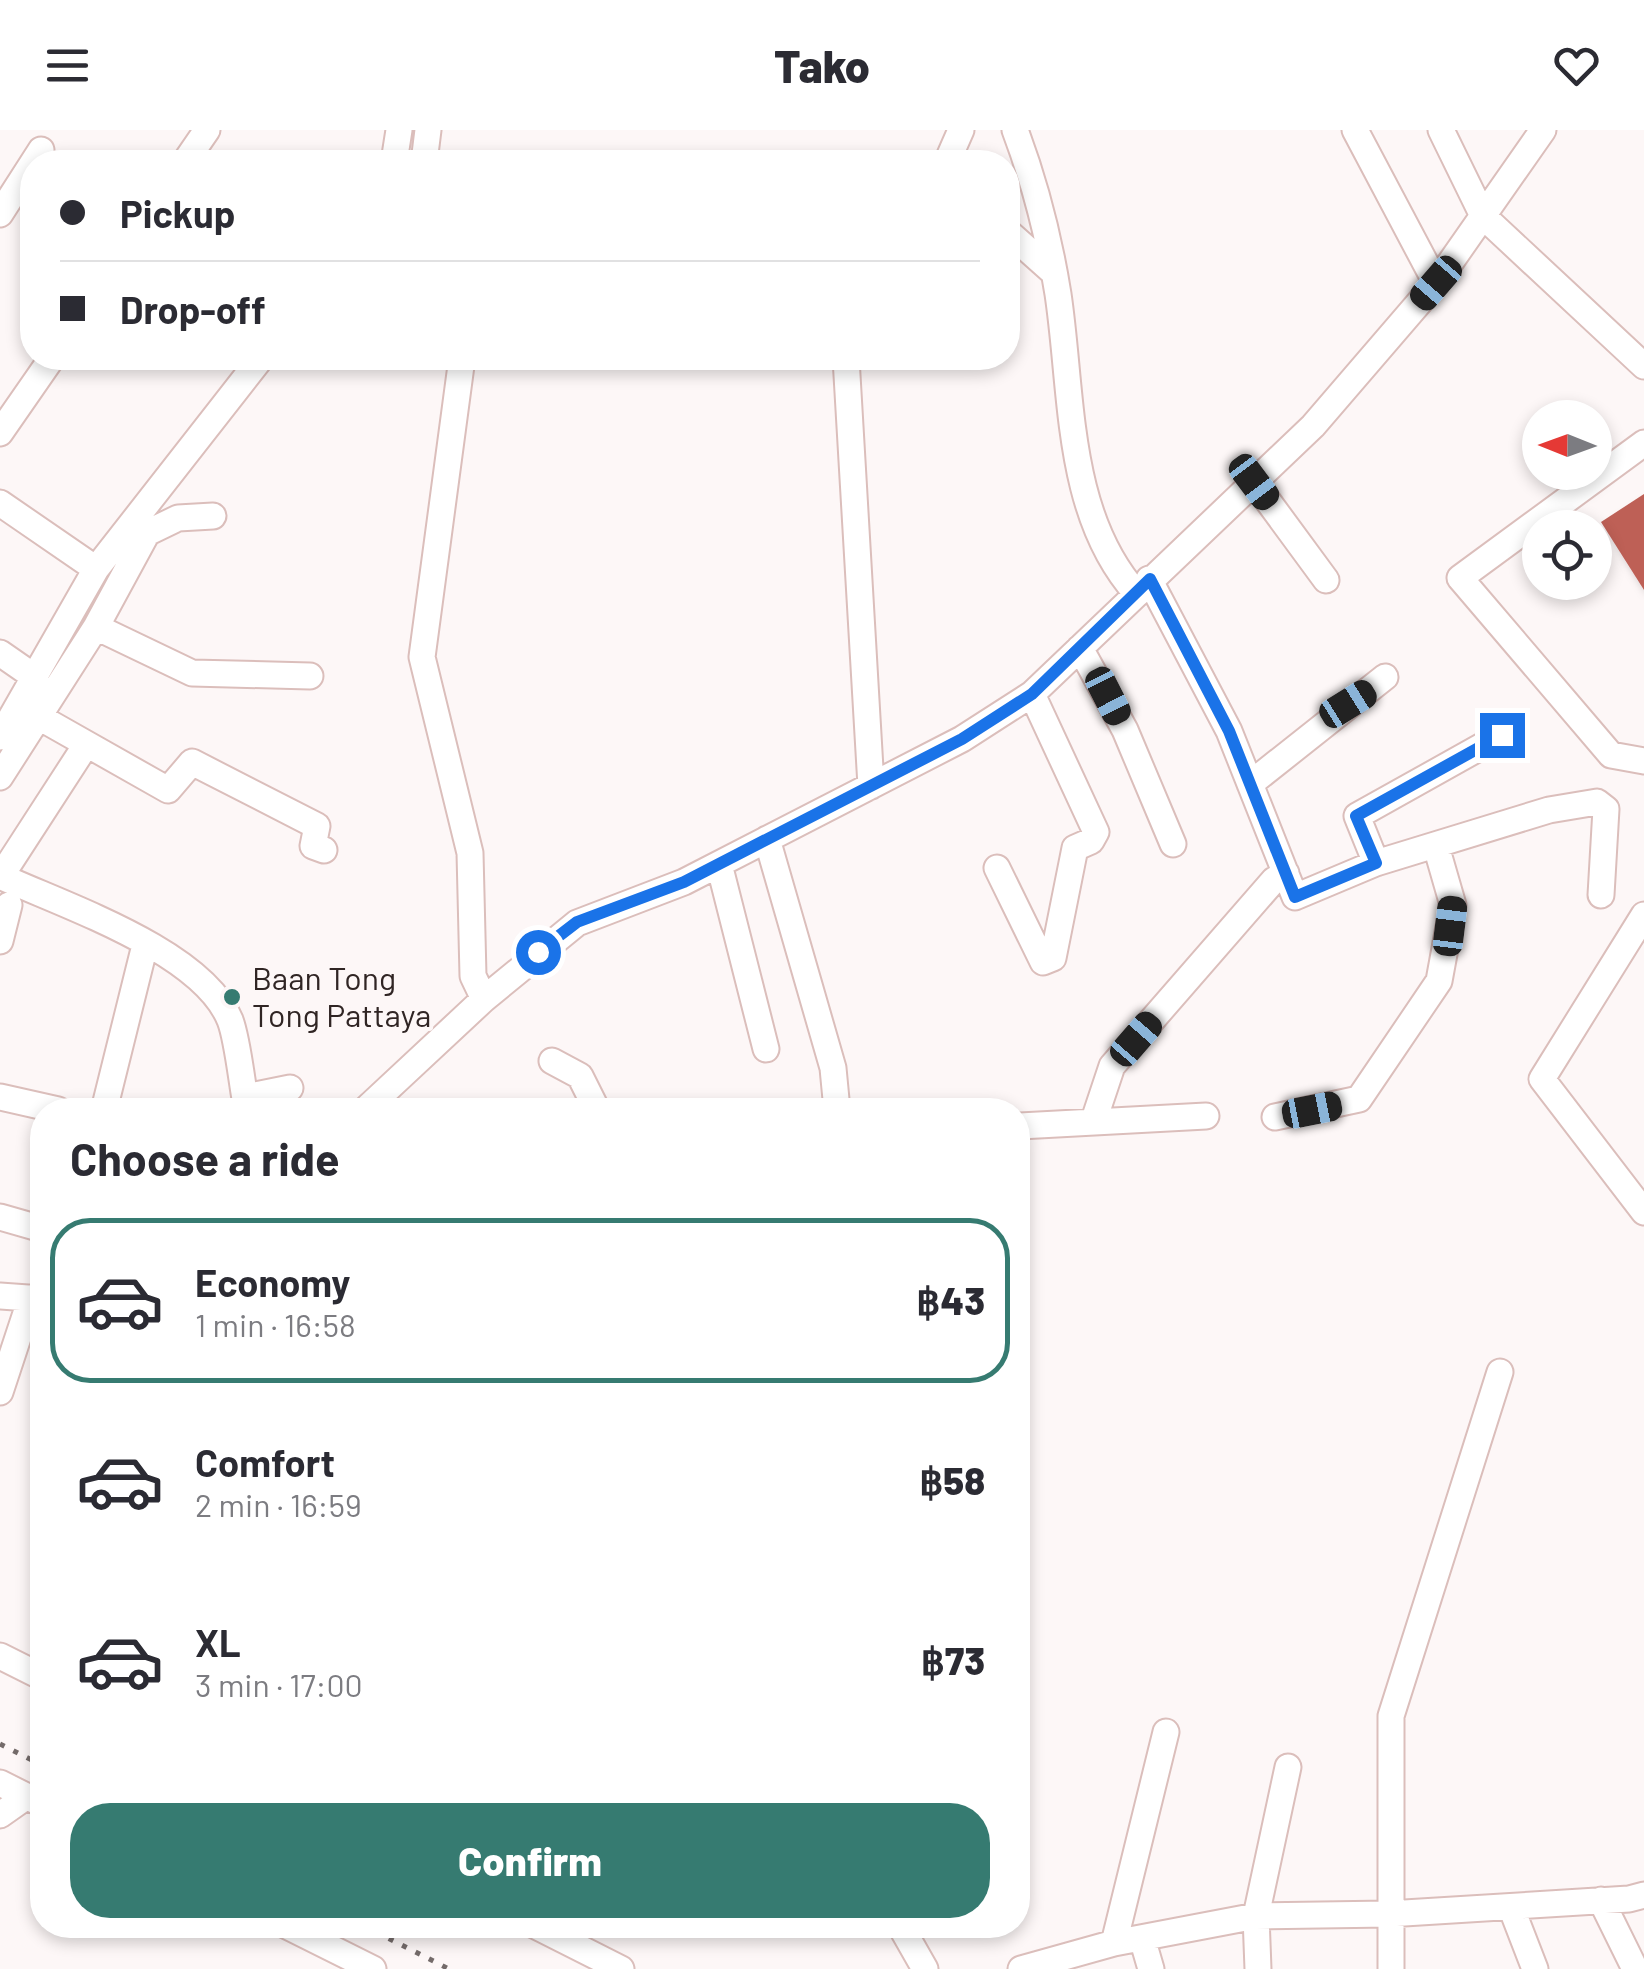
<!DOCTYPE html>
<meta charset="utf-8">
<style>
:root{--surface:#fff;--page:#f7f7f7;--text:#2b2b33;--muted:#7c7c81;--line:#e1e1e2;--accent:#367b71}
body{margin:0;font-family:Barlow,sans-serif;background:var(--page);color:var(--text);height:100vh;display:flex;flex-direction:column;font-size:38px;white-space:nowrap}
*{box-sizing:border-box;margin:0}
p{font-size:32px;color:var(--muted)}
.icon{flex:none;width:55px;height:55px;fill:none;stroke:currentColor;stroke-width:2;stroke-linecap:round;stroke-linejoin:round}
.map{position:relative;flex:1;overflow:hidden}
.side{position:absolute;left:30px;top:968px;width:1000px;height:840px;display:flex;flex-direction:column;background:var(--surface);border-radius:40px;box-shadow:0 5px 15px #0003}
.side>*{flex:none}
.hud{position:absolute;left:20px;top:20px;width:1000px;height:220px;border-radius:40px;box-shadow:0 5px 15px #0003;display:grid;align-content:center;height:220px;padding:0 40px;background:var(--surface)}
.needle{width:65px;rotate:271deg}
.tools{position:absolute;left:1522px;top:270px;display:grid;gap:20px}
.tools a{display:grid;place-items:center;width:90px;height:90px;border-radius:50%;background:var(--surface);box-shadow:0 5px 15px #0003;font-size:50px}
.end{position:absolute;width:45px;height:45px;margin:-22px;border:12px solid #1a73e8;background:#fff;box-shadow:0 0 0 5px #fff}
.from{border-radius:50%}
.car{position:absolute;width:30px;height:60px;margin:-30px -15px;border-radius:12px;box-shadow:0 0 8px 2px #0007;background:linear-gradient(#222 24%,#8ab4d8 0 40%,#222 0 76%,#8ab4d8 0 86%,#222 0)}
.hud b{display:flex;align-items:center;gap:35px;height:95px;font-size:38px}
.hud b+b{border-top:2px solid var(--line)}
.hud i{width:25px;height:25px;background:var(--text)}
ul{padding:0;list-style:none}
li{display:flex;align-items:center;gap:30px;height:165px;margin:0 20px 15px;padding:0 20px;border:5px solid transparent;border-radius:40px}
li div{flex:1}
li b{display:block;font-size:38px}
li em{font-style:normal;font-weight:800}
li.on{border-color:var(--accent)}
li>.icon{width:90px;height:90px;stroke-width:1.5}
h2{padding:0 40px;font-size:45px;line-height:120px}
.cta{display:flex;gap:20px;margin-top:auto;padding:20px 40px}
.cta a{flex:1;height:115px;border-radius:40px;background:var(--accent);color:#fff;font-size:40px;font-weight:800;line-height:115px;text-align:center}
header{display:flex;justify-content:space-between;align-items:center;height:130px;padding:0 40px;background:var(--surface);font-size:45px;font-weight:800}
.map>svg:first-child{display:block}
.building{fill:#be6057;filter:url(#shadow)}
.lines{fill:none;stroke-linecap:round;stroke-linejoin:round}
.minor-casing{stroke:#dbbebb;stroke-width:29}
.minor{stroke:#fff;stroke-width:25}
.rail{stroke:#746b6a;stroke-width:5;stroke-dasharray:5 10;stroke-linecap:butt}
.route{stroke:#1a73e8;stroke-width:12}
.poi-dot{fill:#367b71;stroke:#fdf7f7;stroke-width:4}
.labels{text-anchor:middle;stroke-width:8;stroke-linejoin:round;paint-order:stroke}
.poi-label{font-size:32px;fill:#302524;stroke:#fdf7f7;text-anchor:start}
</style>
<header><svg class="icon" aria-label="menu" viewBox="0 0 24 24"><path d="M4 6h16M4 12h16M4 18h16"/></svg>Tako<svg class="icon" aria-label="heart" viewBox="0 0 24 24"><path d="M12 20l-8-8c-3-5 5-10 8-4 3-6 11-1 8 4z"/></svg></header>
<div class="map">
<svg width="1644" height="1839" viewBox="0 0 1644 1839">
<defs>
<filter id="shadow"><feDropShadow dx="6" dy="6" stdDeviation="5" flood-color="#0004"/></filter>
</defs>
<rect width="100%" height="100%" fill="#fdf7f7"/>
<!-- building -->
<path class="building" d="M1644 364V460L1601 392Z"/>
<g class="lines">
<defs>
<path id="minor" d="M1015 0C1035 53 1049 108 1058 164 1073 264 1065 384 1137 464
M1355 0 1436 153
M1441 0 1483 86 1644 236
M185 32 207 0
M394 32 399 0
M424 32 428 0
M947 32 961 0
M0 84 41 20
M1008 102 1054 143
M462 228 422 527 470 723 473 846 484 869
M846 228 871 656
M0 303 52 228
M1644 313 1460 448 1611 625 1644 631
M1254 352 1326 450
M0 373 96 439
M1149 449 1229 601 1295 767 1376 733 1549 680 1597 672 1606 679 1601 765
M96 497 192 543 310 546
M1080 518 1125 600 1173 714
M0 523 36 548
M39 587 168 660 192 632 317 696 313 716 324 720
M0 607 96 439 261 228
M0 647 96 497 147 403 178 388 213 386
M1250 654 1385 547
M767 709 833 938 837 980
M1376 733 1357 686 1502 605
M719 734 766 919
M997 738 1043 832 1053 828 1075 718 1091 711 1096 702 1032 564
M0 746C65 776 202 821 230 890 238 910 242 956 247 980
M1 746 82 621
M1644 785 1542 949 1644 1082
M0 811 9 775
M552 931 580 946 597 980
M0 967 58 980
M245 967 290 958
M104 980 143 823
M365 980 484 869 577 793 684 752 962 609 1032 564 1313 296 1436 153 1543 0
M1275 987 1359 969 1439 851 1453 775 1436 716
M1094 990 1112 936 1274 750 1286 743
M1020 996 1206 986
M0 1087 42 1099
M0 1166 42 1169
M0 1262 31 1168
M0 1526 42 1547
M0 1653 42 1674
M0 1685 27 1666
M1601 1770 1635 1839
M1511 1777 1535 1839
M285 1795 373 1839
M534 1795 621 1839
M900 1795 925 1839
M1142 1808 1151 1839
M1114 1813 1166 1602
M1021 1839 1114 1813 1256 1786 1388 1784 1629 1769 1644 1765
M1258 1839 1256 1786 1288 1637
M1391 1839V1586L1500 1242"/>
</defs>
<!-- minor casing -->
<use href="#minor" class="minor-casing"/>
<!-- minor -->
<use href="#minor" class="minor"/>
<!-- rail -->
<path class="rail" d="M0 1614 42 1635
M362 1795 449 1839"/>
</g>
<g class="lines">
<!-- route -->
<path class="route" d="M538 822 577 792 684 752 962 609 1032 564 1150 449 1229 601 1295 767 1376 733 1356 686 1502 605"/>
</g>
<!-- markers -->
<circle class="poi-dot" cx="232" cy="867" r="10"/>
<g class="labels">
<!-- poi labels -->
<g class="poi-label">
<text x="252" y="860">Baan Tong<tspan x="252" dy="37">Tong Pattaya</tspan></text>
</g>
</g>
</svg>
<div class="tools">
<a><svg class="needle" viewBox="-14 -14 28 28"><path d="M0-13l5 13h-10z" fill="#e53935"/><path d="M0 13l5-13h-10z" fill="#7c7c81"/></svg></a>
<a><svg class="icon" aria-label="locate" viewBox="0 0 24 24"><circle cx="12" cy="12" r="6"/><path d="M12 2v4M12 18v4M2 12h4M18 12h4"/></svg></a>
</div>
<i class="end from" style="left:538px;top:822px"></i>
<i class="end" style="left:1502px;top:605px"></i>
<i class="car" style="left:1436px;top:153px;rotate:221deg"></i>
<i class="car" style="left:1254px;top:352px;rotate:143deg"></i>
<i class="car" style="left:1108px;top:566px;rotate:153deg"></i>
<i class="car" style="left:1348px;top:574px;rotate:58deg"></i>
<i class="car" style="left:1450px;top:796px;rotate:7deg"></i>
<i class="car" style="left:1136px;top:909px;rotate:41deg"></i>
<i class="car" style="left:1312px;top:980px;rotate:79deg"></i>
<div class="hud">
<b><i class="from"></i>Pickup</b>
<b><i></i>Drop-off</b>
</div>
<section class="side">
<h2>Choose a ride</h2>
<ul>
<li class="on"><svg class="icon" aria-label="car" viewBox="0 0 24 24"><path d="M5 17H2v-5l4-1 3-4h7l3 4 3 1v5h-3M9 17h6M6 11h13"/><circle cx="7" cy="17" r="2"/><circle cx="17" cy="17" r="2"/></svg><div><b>Economy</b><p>1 min · 16:58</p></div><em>฿43</em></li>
<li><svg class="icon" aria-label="car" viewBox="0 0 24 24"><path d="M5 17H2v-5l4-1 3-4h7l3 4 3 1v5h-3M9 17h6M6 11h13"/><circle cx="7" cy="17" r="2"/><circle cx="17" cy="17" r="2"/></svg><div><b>Comfort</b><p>2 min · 16:59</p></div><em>฿58</em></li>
<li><svg class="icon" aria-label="car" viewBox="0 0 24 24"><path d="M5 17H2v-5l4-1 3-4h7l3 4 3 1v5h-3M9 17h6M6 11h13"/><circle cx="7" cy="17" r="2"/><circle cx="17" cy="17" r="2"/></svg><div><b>XL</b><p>3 min · 17:00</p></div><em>฿73</em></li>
</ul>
<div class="cta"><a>Confirm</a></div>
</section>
</div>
